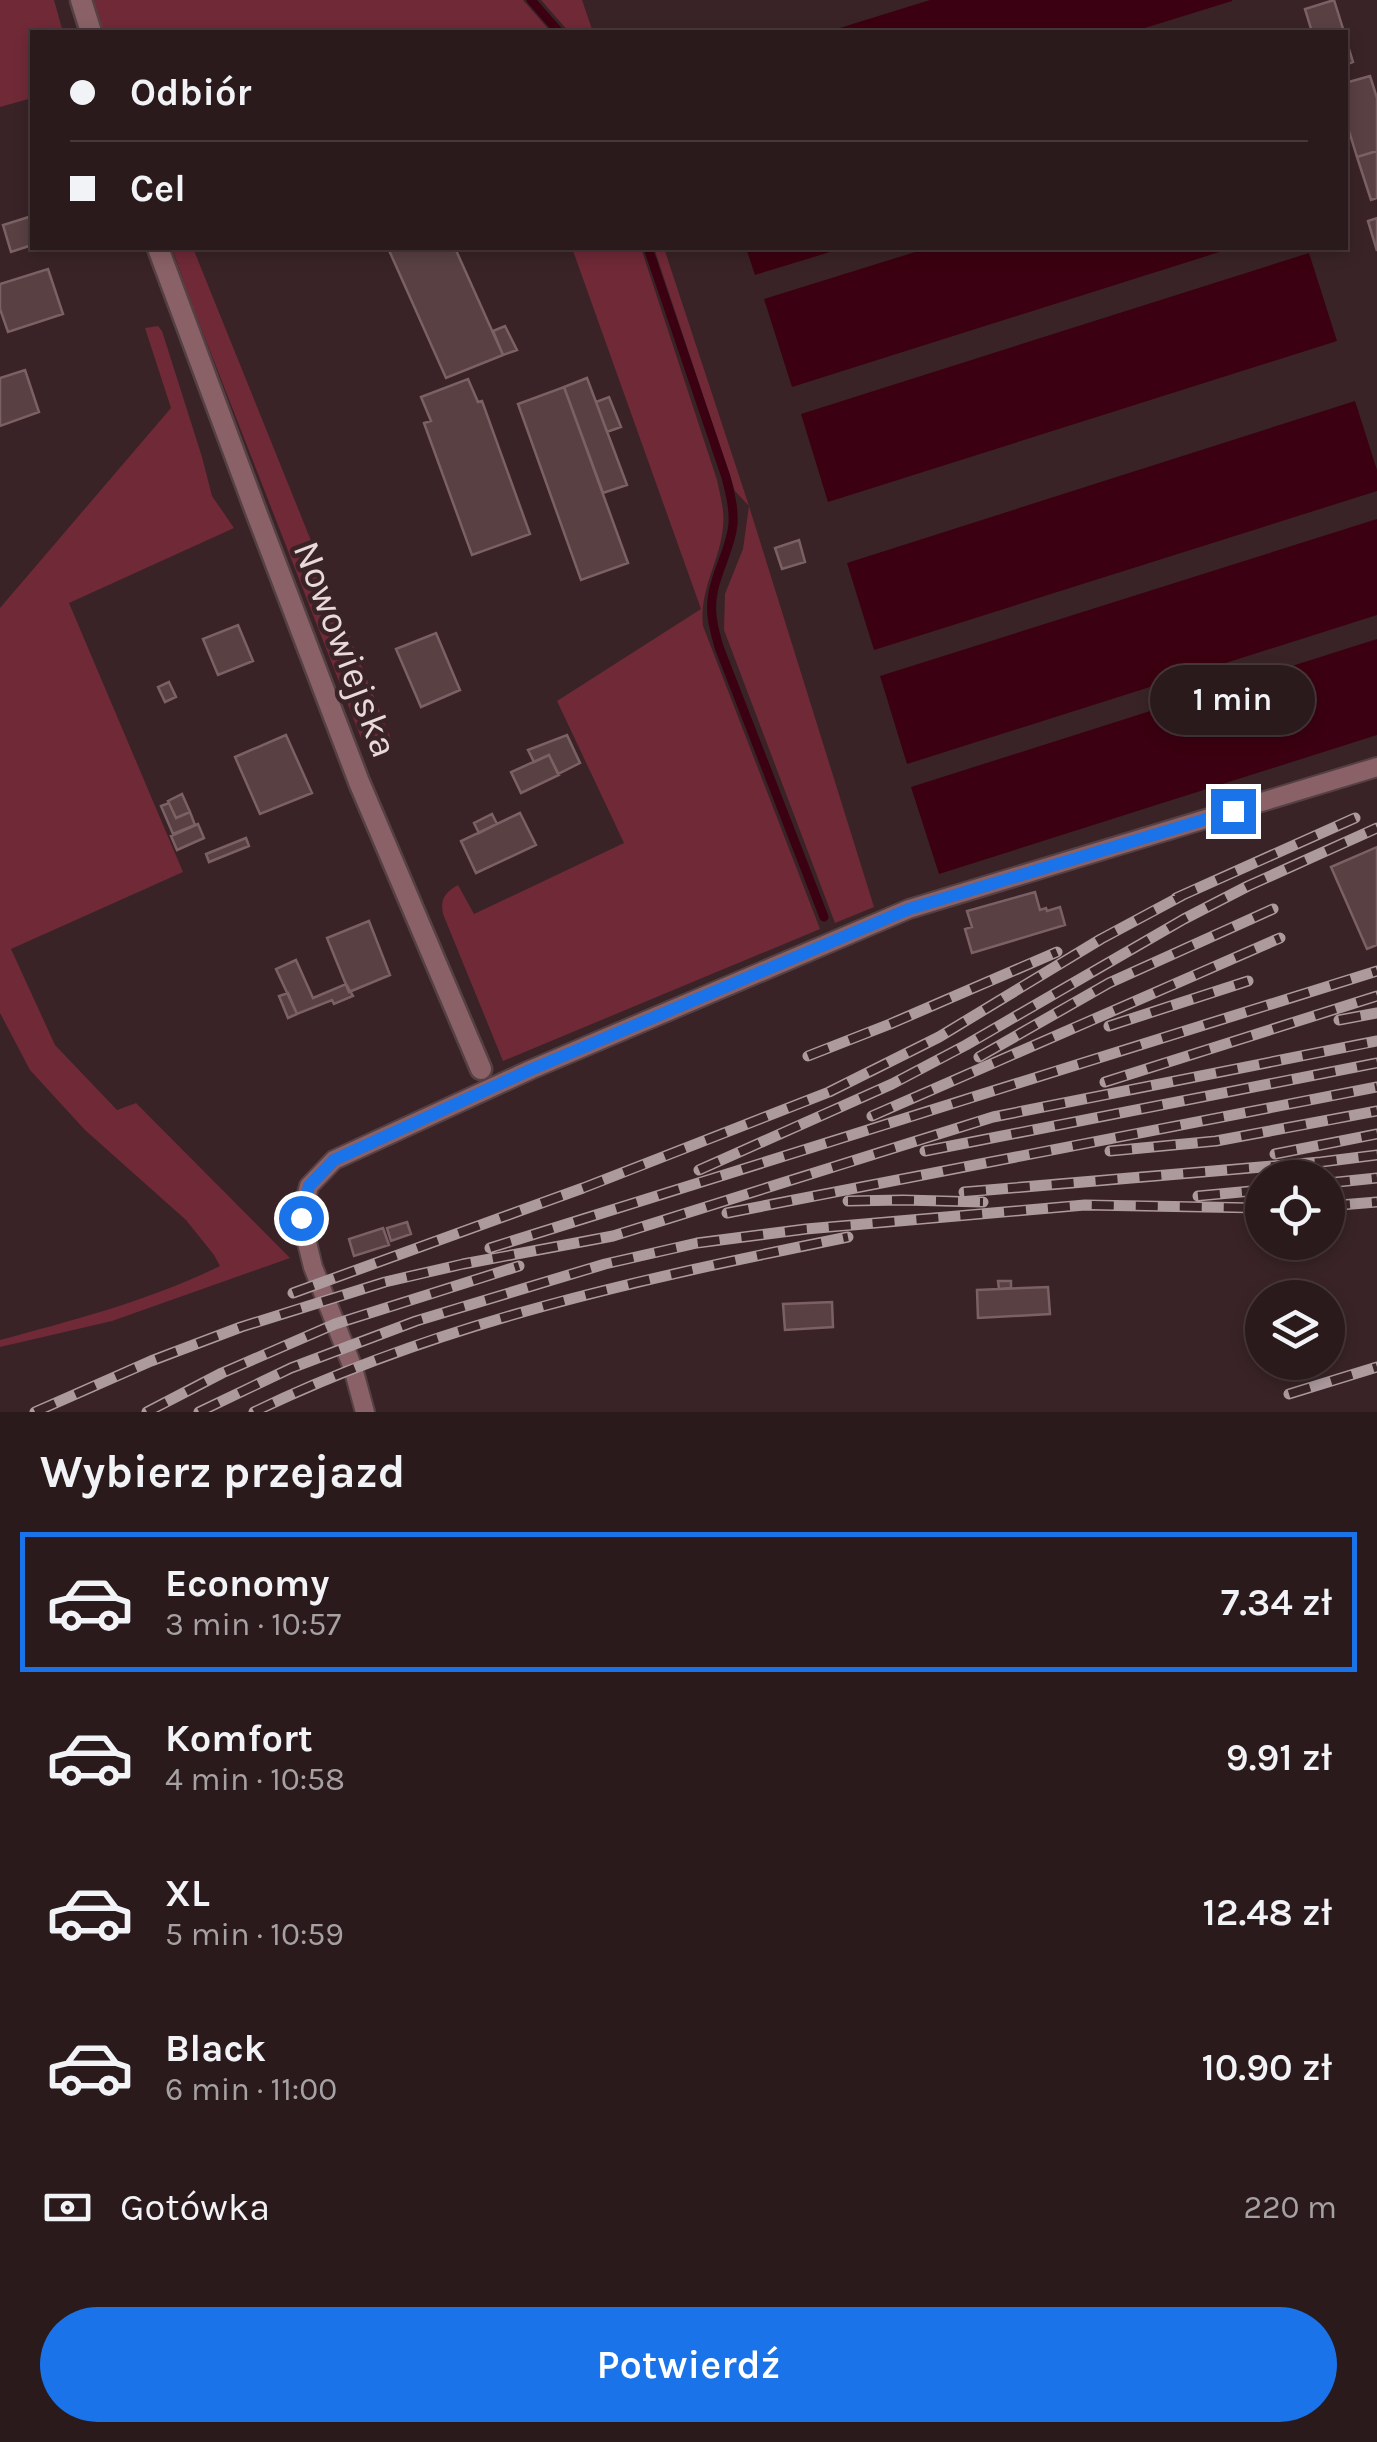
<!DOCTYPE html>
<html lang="pl">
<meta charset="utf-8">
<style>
:root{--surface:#2b1a1c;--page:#372729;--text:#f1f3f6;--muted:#a6a1a3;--line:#47383b;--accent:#1a73e8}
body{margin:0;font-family:Karla,sans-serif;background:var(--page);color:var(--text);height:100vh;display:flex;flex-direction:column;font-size:38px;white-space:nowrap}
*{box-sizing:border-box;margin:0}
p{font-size:32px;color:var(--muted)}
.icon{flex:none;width:55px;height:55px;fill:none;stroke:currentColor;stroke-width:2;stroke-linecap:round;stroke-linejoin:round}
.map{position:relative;height:1412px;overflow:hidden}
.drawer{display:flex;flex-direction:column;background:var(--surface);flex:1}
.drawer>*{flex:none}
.top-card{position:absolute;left:30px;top:30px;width:1318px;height:220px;border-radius:0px;box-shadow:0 5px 15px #0003,0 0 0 2px var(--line);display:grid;align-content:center;height:220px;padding:0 40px;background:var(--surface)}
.tools{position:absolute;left:1245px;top:1160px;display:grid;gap:20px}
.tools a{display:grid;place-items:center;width:100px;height:100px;border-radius:50%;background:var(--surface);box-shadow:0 5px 15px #0003,0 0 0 2px var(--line);font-size:50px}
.end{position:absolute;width:45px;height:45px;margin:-22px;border:12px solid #1a73e8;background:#fff;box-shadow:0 0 0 5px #fff}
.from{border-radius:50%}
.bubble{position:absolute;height:70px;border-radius:35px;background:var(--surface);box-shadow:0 5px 15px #0003,0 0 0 2px var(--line);font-size:32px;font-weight:600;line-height:70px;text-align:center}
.top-card b{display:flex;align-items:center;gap:35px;height:95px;font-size:38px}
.top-card b+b{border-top:2px solid var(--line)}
.top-card i{width:25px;height:25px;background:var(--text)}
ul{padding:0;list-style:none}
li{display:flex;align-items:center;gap:30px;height:140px;margin:0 20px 15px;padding:0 20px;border:5px solid transparent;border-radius:0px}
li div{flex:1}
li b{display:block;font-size:38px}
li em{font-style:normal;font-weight:600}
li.current{border-color:var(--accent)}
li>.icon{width:90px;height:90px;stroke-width:1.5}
h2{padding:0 40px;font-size:45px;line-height:120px}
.pay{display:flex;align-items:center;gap:25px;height:110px;padding:0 40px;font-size:38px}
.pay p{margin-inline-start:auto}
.button{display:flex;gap:20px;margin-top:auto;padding:20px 40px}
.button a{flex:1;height:115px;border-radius:60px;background:var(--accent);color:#fff;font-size:40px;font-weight:600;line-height:115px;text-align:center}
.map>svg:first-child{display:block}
.green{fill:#702937}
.water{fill:#3b0011}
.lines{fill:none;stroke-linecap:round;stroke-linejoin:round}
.stream{stroke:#3b0011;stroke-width:9}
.building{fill:#594043;stroke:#7c6164;stroke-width:2.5}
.lane-casing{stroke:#554043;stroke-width:22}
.street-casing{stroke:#554043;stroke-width:25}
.lane{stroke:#896166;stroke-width:18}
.street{stroke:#896166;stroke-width:20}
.rail-casing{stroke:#ac9a9d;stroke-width:11}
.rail{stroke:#392326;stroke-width:8;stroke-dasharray:22;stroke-linecap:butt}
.route{stroke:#1a73e8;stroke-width:12}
.labels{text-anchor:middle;stroke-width:9;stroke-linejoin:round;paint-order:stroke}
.street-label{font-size:38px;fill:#e9d9db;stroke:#392326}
</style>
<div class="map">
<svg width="1377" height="1412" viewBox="0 0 1377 1412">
<rect width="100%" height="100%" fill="#392326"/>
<!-- green -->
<path class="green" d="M0 0H54L63 32H32V98L0 107Z
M89 0H523L551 32H100Z
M541 0H582L593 32H569Z
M172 248H193L393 744 384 751 373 750 361 738 189 297Z
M572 248H641L717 480C720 495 725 511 723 527 720 561 699 590 703 626L820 929 503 1061 443 914C440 898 445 893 458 885L474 914 624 843 557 701 701 609Z
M654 248H664L749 506 874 907 835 923 724 630 725 594 743 549 749 506 735 491Z
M158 326 162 331 202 457 212 496 234 528 69 603 183 872 11 949 55 1045 117 1110 136 1103 290 1258 112 1321 0 1347V1340C74 1320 151 1300 220 1266L214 1255 186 1220 85 1130 30 1070 0 1013V608L171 408 145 328Z"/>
<!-- water -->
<path class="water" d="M930 0H1232V1L1132 32H827Z
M746 248H843L755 275Z
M928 248H1232L792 387 764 299Z
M1309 253 1337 341 828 502 801 414Z
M1355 401 1377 470V491L874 650 847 563Z
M1377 519V615L907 764 880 676Z
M1377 639V735L939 874 911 787Z"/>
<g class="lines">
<!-- stream -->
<path class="stream" d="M531 0 559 32
M648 248 726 477C730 493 734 508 733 524 731 548 717 569 713 593 709 612 714 629 719 647L824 917"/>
</g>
<!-- building -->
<path class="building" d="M1334 0 1344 32H1312L1305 9Z
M1345 36 1353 62 1345 65Z
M1370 76 1377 98V151L1357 157 1345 118V83Z
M1377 151V198L1371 200 1357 157Z
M32 216V245L11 252 3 225Z
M1377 218V251L1368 221Z
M388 248H455L503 355 446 378Z
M48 269 63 314 8 332 0 309V284Z
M505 326 517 350 503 355 493 331Z
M25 370 39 412 0 426V378Z
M587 378 627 485 603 493 564 387Z
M468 379 478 402 482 401 530 534 472 555 424 423 431 421 421 397Z
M564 387 628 563 581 580 518 404Z
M609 397 621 427 607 432 596 402Z
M799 540 805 562 782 569 775 548Z
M238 625 253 661 218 675 203 639Z
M436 633 460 690 421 707 396 649Z
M169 682 176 697 165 702 158 687Z
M286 735 312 793 260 814 235 757Z
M567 735 580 763 558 774 549 755 534 762 528 750Z
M549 755 559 775 521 793 511 772Z
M182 794 190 812 176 818 168 801Z
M169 803 176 818 190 812 195 825 173 834 161 806Z
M520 813 536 845 476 873 461 841Z
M492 814 497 824 479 833 474 823Z
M198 824 204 838 177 850 171 836Z
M246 838 249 846 209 862 206 854Z
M1377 847V945L1367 949 1331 867Z
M1035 892 1040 910 1046 908 1047 911 1060 907 1065 925 972 953 965 929 972 927 967 911Z
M369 921 390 975 349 992 327 938Z
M296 960 313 998 346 984 353 996 334 1004 332 1000 297 1014 276 969Z
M288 993 297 1014 288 1018 279 996Z
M407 1222 411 1234 391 1241 387 1228Z
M383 1228 389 1245 354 1256 349 1239Z
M998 1281H1011V1288L999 1289Z
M1048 1287 1050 1314 978 1318 977 1290Z
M832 1302 833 1327 785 1330 783 1304Z"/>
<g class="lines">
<defs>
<path id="lane" d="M365 1412 353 1368 313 1267 301 1218 309 1186 334 1160 530 1070 909 909 1377 767"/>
<path id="street" d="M81 0 91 32
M158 248 258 517 359 782 481 1069"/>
</defs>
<!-- lane casing -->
<use href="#lane" class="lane-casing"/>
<!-- street casing -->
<use href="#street" class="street-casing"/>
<!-- lane -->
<use href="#lane" class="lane"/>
<!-- street -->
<use href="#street" class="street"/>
<defs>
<path id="rail" d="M1176 898 1355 818
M1339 1020 1377 1013
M1109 1026 1248 981
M808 1056 890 1024 1057 952
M979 1057 1109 983 1273 909
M1105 1082 1377 996
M872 1116 1280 938
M925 1151 1377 1063
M1110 1151 1216 1141 1377 1111
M1275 1154 1377 1134
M699 1170 892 1084 966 1045 1184 919 1248 886 1377 828
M1328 1183 1377 1178
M964 1192 1321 1162 1377 1155
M1198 1196 1262 1190
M848 1201 903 1200 983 1202
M1328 1206 1377 1202
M727 1213 1377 1087
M490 1248 1377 971
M293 1293 583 1188 829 1092 939 1037 1101 939 1185 894
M1289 1394 1377 1367
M35 1412 151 1361 241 1327 385 1282 463 1264 613 1236 993 1117 1377 1041
M147 1412 222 1373 335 1324 519 1266
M199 1412 291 1368 416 1321 605 1264 697 1243 806 1229 1085 1205 1262 1208
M254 1412C441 1321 646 1278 848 1237"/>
</defs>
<!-- rail casing -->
<use href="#rail" class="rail-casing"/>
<!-- rail -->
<use href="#rail" class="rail"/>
</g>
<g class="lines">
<!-- route -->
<path class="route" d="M301 1218 309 1186 334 1160 530 1070 909 909 1233 811"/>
</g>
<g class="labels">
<!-- street labels -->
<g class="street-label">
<text transform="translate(346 649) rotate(69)" y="13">Nowowiejska</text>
</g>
</g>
</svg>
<div class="tools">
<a><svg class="icon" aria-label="locate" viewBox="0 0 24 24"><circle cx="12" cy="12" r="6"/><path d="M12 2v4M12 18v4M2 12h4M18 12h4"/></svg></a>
<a><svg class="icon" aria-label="layers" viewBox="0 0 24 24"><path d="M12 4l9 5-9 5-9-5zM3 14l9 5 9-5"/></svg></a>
</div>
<i class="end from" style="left:301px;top:1218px"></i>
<i class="end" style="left:1233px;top:811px"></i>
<div class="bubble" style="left:1150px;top:665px;width:165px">1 min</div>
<div class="top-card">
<b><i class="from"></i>Odbiór</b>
<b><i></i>Cel</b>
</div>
</div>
<section class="drawer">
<h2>Wybierz przejazd</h2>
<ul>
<li class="current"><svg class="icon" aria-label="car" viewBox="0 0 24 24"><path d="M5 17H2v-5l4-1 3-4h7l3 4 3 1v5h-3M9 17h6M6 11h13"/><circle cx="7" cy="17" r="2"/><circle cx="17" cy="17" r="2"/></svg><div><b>Economy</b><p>3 min · 10:57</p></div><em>7.34 zł</em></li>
<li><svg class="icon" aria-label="car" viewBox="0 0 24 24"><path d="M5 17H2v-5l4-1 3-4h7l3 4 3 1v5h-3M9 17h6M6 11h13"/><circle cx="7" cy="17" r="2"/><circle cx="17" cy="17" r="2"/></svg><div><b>Komfort</b><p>4 min · 10:58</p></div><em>9.91 zł</em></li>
<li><svg class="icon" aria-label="car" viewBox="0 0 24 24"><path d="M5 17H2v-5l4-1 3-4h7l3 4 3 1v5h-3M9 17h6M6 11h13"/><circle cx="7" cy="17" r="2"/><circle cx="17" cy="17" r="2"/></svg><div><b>XL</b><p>5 min · 10:59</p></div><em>12.48 zł</em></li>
<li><svg class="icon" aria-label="car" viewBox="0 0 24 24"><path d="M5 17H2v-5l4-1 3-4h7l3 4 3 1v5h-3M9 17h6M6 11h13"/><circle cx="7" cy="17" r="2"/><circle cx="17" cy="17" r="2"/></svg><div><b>Black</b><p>6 min · 11:00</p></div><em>10.90 zł</em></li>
</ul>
<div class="pay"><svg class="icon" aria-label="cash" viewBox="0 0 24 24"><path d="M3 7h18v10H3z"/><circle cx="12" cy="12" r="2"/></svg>Gotówka<p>220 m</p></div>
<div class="button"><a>Potwierdź</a></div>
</section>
